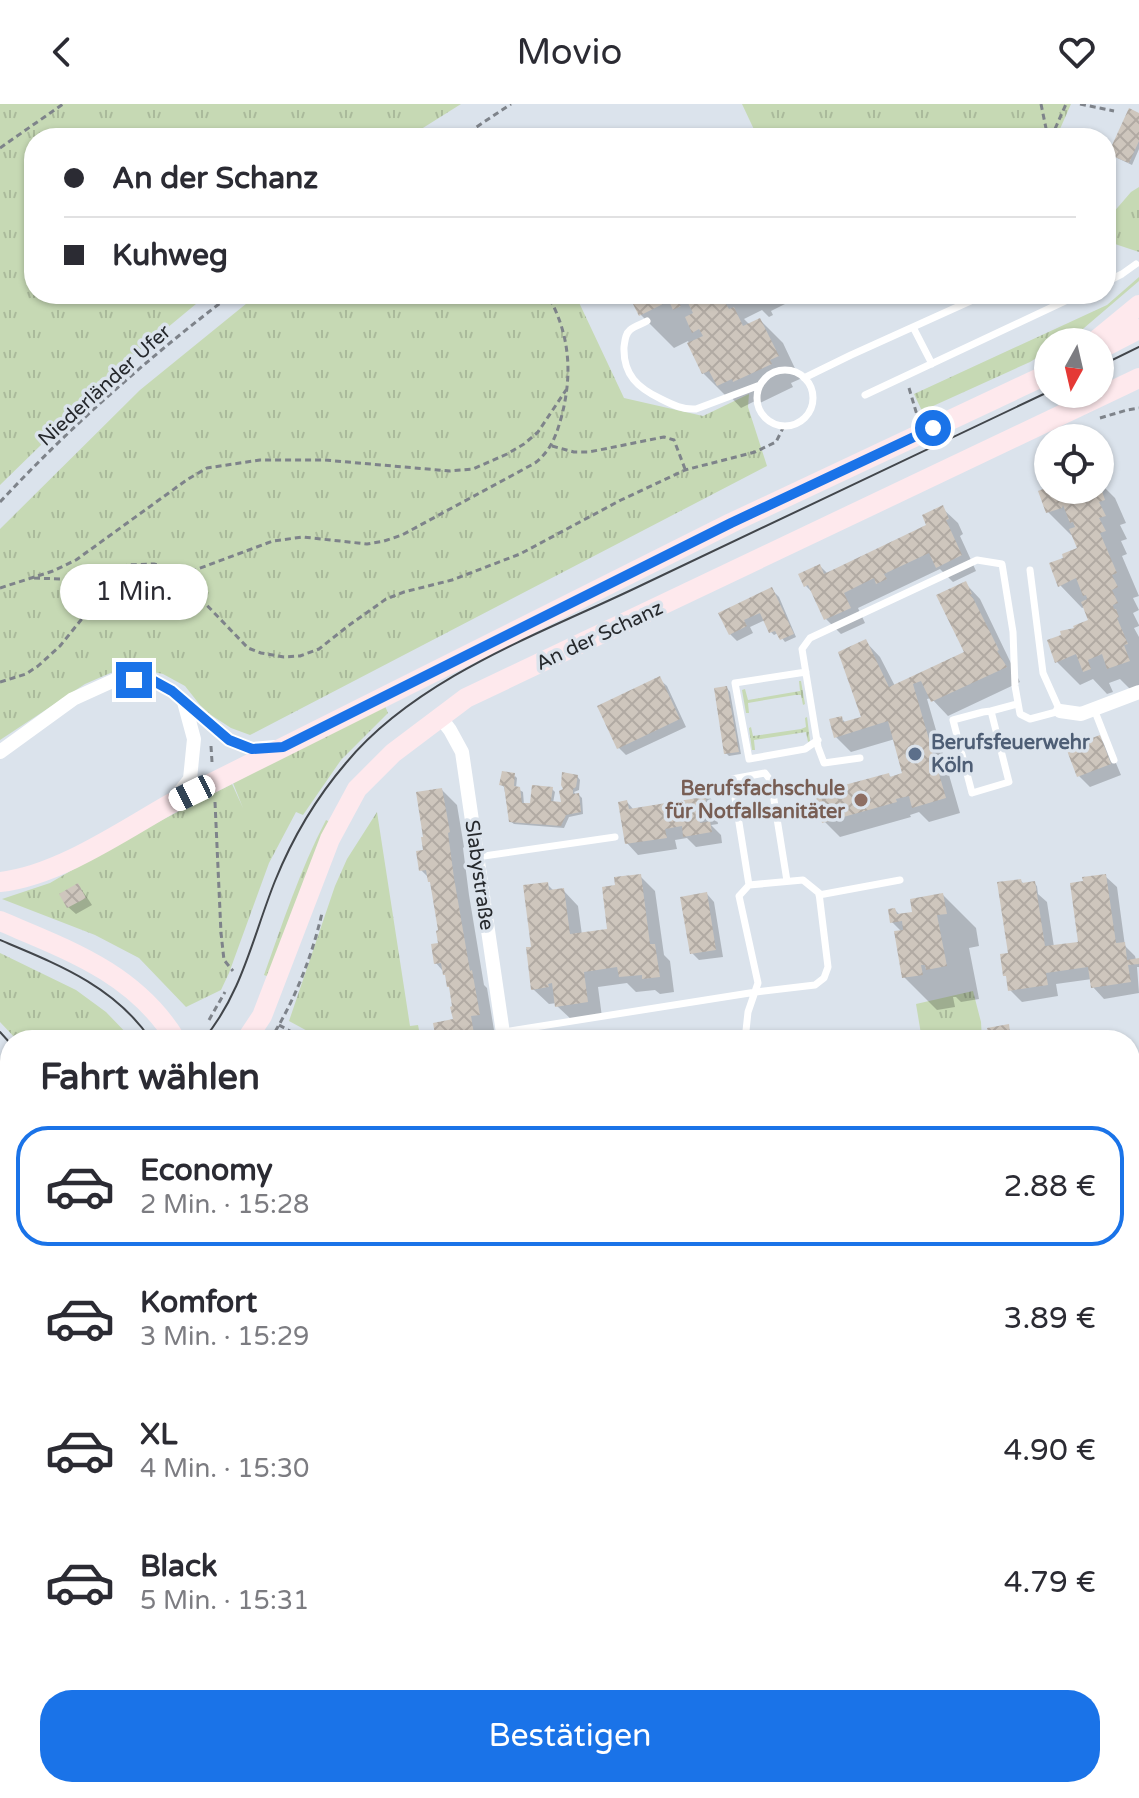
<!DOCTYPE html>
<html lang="de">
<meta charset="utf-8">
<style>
:root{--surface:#fff;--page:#f2f2f3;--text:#2b2b33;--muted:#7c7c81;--line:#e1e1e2;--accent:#1a73e8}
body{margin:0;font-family:"Varela Round",sans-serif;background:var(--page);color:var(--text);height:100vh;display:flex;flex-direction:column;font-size:30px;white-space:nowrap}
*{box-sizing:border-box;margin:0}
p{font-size:26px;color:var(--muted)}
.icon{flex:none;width:44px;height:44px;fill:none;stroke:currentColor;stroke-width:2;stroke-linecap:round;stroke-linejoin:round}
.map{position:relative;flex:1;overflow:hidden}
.drawer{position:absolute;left:0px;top:926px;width:1140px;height:768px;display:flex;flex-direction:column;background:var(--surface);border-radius:32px 32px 0 0;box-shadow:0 2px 6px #0004}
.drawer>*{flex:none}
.top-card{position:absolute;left:24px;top:24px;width:1092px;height:176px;border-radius:32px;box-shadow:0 2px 6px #0004;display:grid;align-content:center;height:176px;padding:0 40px;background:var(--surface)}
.needle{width:52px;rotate:188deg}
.tools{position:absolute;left:1034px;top:224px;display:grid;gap:16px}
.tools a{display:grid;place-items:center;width:80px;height:80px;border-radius:50%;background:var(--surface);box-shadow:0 2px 6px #0004;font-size:40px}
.end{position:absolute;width:36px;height:36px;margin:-18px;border:10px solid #1a73e8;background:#fff;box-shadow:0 0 0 4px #fff}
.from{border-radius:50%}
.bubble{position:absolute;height:56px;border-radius:28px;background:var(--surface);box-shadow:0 2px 6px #0004;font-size:26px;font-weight:600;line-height:56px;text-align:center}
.car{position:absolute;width:24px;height:48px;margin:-24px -12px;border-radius:10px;box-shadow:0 0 6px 2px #0007;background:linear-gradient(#fff 24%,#345 0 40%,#fff 0 76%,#345 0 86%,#fff 0)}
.top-card b{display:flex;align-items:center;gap:28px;height:76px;font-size:30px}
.top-card b+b{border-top:2px solid var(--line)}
.top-card i{width:20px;height:20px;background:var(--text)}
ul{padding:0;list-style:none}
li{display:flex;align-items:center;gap:24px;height:120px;margin:0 16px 12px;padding:0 24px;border:4px solid transparent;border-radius:32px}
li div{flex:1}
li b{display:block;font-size:30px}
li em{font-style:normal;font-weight:600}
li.current{border-color:var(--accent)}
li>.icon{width:72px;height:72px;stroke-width:1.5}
h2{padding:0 40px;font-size:36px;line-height:96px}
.action{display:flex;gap:16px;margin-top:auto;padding:16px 40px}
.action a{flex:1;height:92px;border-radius:32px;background:var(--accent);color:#fff;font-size:32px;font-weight:600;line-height:92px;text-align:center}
header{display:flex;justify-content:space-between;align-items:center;height:104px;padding:0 40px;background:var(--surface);font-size:36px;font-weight:600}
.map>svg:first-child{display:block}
.grass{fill:url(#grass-tufts)}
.forest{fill:url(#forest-firs)}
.shadow{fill:#0003}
.building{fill:url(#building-cross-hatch)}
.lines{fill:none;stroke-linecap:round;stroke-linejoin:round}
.path{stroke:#7e838a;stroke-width:3;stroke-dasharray:6 4;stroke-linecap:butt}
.lane{stroke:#fff;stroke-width:7}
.street{stroke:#fff;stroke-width:14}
.secondary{stroke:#fee9ed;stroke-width:20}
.primary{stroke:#fed4da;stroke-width:22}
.tram{stroke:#42464b;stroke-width:2}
.route{stroke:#1a73e8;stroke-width:10}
.service-dot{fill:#5c6f8a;stroke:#dbe3ec;stroke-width:3}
.education-dot{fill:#8d6e63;stroke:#dbe3ec;stroke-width:3}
.labels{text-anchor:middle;stroke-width:7;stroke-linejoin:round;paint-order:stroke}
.street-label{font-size:20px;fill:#26292d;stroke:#dbe3ec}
.service-label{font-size:20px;font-weight:bold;fill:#4e5e75;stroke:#dbe3ec;text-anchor:start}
.education-label{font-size:20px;font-weight:bold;fill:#785e54;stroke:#dbe3ec;text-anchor:end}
</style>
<header><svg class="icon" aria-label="back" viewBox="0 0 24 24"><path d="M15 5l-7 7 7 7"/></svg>Movio<svg class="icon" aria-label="heart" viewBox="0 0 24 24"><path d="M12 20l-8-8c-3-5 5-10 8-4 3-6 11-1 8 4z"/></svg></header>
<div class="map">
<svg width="1139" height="1694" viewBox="0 0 1139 1694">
<defs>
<pattern id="grass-tufts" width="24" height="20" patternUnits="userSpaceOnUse" patternTransform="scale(2)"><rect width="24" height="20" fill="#c6d9b4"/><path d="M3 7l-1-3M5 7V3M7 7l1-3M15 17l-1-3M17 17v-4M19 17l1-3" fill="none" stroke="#aaba9b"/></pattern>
<pattern id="forest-firs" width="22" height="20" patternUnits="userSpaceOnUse" patternTransform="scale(2)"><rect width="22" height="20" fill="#c6d9b4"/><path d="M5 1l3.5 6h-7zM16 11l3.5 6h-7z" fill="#aaba9b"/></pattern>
<pattern id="building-cross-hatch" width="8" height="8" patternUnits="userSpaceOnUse" patternTransform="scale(2)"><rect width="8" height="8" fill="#cec6bd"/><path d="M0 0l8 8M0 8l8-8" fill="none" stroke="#b1aaa3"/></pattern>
</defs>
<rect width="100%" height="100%" fill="#dbe3ec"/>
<!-- grass -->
<path class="grass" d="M0 0H461L407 34H34V190H208L126 258 0 381Z
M742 0H1071L1056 34H1015L1011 32 1000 34H758Z
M1139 83V148L1106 137V117L1131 88Z
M1139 173V177L1077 230 1064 238H1048V247L1030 258 922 307 914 290 1107 201Z
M258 190H575L624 294 703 312 749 290 748 303 767 362 250 631 231 624 211 611 200 601 185 582 163 570 139 565 115 567 85 580 0 636V425L140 286Z
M799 577H801L805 600 803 601 801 591H795L748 599 749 609H746L742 586 745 585 748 596 800 587Z
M385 602 388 609 341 656 303 711 296 708 269 759 229 869 221 886 186 903 139 854 95 831 2 795 50 779 125 735 232 680 243 704 233 679Z
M807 613 810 637 808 638 806 628 754 636 755 646H752L749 624 751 623 753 632 801 625 806 623 805 614Z
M377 708 410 922 418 921 421 936H324L289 917 335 782 347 755Z
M326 716 332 719 272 874 264 871C283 818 300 766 326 716Z
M0 849 76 886 106 908 133 936H17L0 918Z
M973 887 981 918 982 936H922L916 900Z"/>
<!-- forest -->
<path class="forest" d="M10 1135V1226L0 1190V1140Z
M63 1684H151L156 1694H64Z"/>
<!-- shadow -->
<path class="shadow" d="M1139 11V45L1132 61 1113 52Z
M630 190H805L771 207 773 211 769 213 762 206 744 215 750 221 760 216 783 239 800 275 791 279 793 283 758 300 755 297 741 304 729 291 726 292 703 269 688 237 674 244 641 211Z
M1100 379 1115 394 1126 419 1120 421 1127 435 1121 437 1127 450 1122 452 1139 492 1133 494 1139 506 1133 509 1139 521V522L1134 524 1139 533V584L1132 587 1120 575 1109 579 1113 588 1107 590 1093 575 1080 581 1057 558 1091 517 1085 503 1082 504 1060 481 1079 446 1073 430 1071 431 1048 408 1040 388 1048 385 1100 386Z
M942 404 958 419 963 430 960 432 976 467 953 478 940 465 858 504 865 519 841 530 826 515 815 491 806 482 801 471 820 462 828 470 929 422Z
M965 479 980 495 1020 578 948 612 931 594 927 595 960 709 929 718 919 708 910 711 911 713 840 733 824 717 889 671 892 674 905 671 895 635 851 648 836 633 841 614 846 619 863 614 865 537 880 553 895 582 967 549Z
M771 485 779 493 796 533 785 538 778 529 774 531 771 528 765 516 750 523 753 529 737 537 730 530Z
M659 575 667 582 686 623 626 651 619 644Z
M727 584 730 588 741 650 729 652 726 649Z
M1099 634 1110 645 1121 671 1090 683 1079 672Z
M514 671 517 674 516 684 523 688 524 701H532L552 685 555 688 553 699 563 700 565 687 577 672 580 676 579 686 574 688 576 691H579L582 694 583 710 569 713 564 724 514 720 510 717 504 683 501 680Z
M442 686 457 701 464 743 463 744 469 791 484 881 487 884 494 926 475 929 476 936H438L457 917 448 873 436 859 440 840V828L430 775 421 766Z
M703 687 714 698 718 720 711 721 721 731 722 739 696 743 687 734 675 736 677 745 638 751 627 739V698L634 706 699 696Z
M640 772 655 787 664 851 670 857 674 888 660 890 655 886 636 888 627 879 598 883 602 913 573 917 557 902V899L549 900 533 885V844L547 780 554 787 563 786 578 802 582 831 610 827 618 783Z
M1105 772 1117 783 1125 842 1135 852 1136 856 1139 855V863H1137L1139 889 1104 895 1093 883 1092 875 1056 880 1058 892 1022 898 1010 886 1009 875 1005 871 1010 850 1021 777 1025 781 1034 779 1037 782 1038 790 1047 798 1054 843 1081 839Z
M77 782 84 789 92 801 76 810 68 803Z
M707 790 714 798 723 853 699 856 692 849Z
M943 791 976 824 979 842 969 844 979 895 961 898 956 893H953L955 903 937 906 904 873 902 828 892 818 895 806 901 812 915 809Z
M1139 1185V1233L1130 1225V1187Z
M1139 1417V1509L1130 1510V1419Z
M1139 1611V1644L1134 1645 1139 1672V1694H1103L1099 1691 1098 1684H1130V1613Z
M456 1684H532V1686L484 1694H461L457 1690Z
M792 1684H958L967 1694 964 1684H1018L1020 1694H763Z"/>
<!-- building -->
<path class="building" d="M1129 4 1139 9V37L1129 59 1108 50Z
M628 190H723L728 199 726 200 729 205 734 203 743 222 760 214 779 252 770 256 772 260 733 278 732 275 717 282 709 267 702 270 687 239 703 232 699 225 692 229 685 213 693 209 686 195 679 199 681 202 673 206 669 197 639 212Z
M1048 383V386L1102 387 1105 396 1099 398 1106 412 1099 414 1106 427 1100 429 1117 469 1112 471 1118 483 1112 486 1118 499 1113 501 1114 505H1116L1119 513 1117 514 1128 540 1124 541 1130 557 1107 565 1102 550 1088 556 1091 565 1083 568 1076 550 1055 559 1047 536 1061 531 1060 527 1074 524 1073 522 1088 516 1081 498 1087 495 1086 491 1083 492 1076 474 1058 483 1049 459 1063 454 1062 450 1077 444 1069 425 1075 423 1073 418 1070 419 1063 401 1062 404 1046 409 1038 387Z
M943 401 949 415 946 416 962 451 936 464 929 449 884 470 887 475 876 480 874 474 844 489 851 504 824 516 808 481 804 483 798 470 820 460 824 470 926 421 922 411Z
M966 477 972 490 970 491 973 494 999 546 997 547 1007 563 931 598 921 577 913 580 946 694 912 704 909 692 896 695 897 698 822 719 815 689 889 669 890 673 902 669 888 617 834 634 829 615 842 612 843 618 861 613 838 548 866 535 889 583 964 548 936 491Z
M772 483 794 530 780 536 775 527 769 529 760 509 744 516 747 522 729 531 718 509Z
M660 572 680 615 617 645 597 602Z
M727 582 739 648 724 650 714 584Z
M1100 631 1111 660 1077 673 1066 644Z
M502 667 515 669 514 682 520 683 522 699H530L532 681 553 683 551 697 561 698 559 687 563 685 561 681 562 668 578 671 576 683 573 685V690L579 689 581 708 566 711 561 722 509 718 504 682 499 681Z
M442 684 450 728 448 729 454 774 470 867 472 866 480 911 471 912 475 936H436L433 919 453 915 450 903 452 902 449 883H447L445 871H443L441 859 434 860 431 840 438 839 436 827 438 826 430 778H428L426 766 419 767 416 747 423 746 421 733H423L416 688Z
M704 685 708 709 699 710 700 719 710 717 712 728 683 733 682 722 665 725 667 734 625 740 618 698 627 696 629 705 697 694 695 686Z
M641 770 650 840H655L660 873 642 875V871L619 873 617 863 584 868 588 898 555 903 552 879 548 880 549 883 531 886 526 843H531L523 781 548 778 549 786 564 784 570 830 607 825 602 783 615 781 614 773Z
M1106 770 1116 839 1125 838 1127 856 1139 854V860L1128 861 1131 878 1091 884 1088 863 1046 869 1048 881 1008 887 1006 872H1003L1000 850 1008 849 997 778 1021 775 1022 779 1035 777 1045 842 1078 838 1070 779 1083 777 1082 773Z
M78 779 86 794 67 804 59 790Z
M707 788 716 846 690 850 680 793Z
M943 789 947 810 937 811 947 862 926 866 925 861H921L923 871 902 874 894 827 903 826 902 817 890 819 888 805 895 804 897 810 912 808 910 795Z
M1009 920 1010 929 1026 927 1027 936H989L987 924Z
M1139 1183V1221L1130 1222V1185Z
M1139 1416V1441L1130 1443V1417Z
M1130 1462H1132L1135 1484H1130Z
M1139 1609V1631L1130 1633V1611Z
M1130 1678H1132L1134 1694H1113L1112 1689 1097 1692 1096 1684H1130Z
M454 1684H487V1686L456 1691Z
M787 1684H949L948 1694H758L776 1686 777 1688Z
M962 1684H1017L1018 1693 965 1694Z"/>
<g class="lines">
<!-- path -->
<path class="path" d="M1041 0 1048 34
M1080 0 1114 7
M460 34 511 0
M1051 34 1066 0
M0 44 63 0
M909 284 917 311
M1100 314 1127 306 1139 304
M552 342 574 348H589L664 333 674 336 685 365
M0 398C71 322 149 253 232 190
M195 466 197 491 248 544 261 549 284 553 300 552 319 545 348 522 386 495 404 488 452 476 520 450 621 396 685 366 755 348 776 338 784 322
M34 474 87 476 103 473 127 461 154 460 176 465 195 466 273 437 303 433 367 440 384 437 402 431 535 359C549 348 555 335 560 318 573 273 571 231 547 190
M0 484 53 467 76 456 188 375 207 364 260 356H325L450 367 473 365 507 350 524 340 538 328 566 286
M0 578 26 570 38 562 60 542 89 506 103 474
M211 642 212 658
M215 698 221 829 224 856 233 867
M209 916 225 888
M279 921 306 936
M270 936C294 898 312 853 322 809
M1130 1087 1139 1086
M0 1125 10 1122
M1130 1165 1139 1163
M0 1299 7 1334
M1130 1335 1139 1334
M1130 1514 1139 1513
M21 1694V1684"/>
<!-- lane -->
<path class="lane" d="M1106 178 1122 170 1136 160
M647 217C642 220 634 222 630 226 625 230 625 237 624 243 623 271 638 284 661 295 673 301 683 306 696 305L760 281
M913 223 932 260
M757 294a28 28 0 1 1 56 0a28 28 0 1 1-56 0Z
M804 274 851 251 986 190
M865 291 1080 190
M806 568 735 579 749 655 805 645 818 636
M1094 605 1114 656
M991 607 983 608 953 616 972 689 1009 678 991 607 1017 600
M860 654 824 659 818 643 802 545 810 534 977 456 1002 460 1013 528 1015 582 1020 610 1030 615 1060 607 1043 569 1030 466
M477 753 615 733
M749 781 732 675 765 669 771 677 787 777
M819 791 900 776
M503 928 756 888 815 881 824 874 828 863 819 789 803 776 749 781 739 792 758 879 748 908 745 936
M0 1344 10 1343
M1130 1404 1139 1402
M0 1562 10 1561
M628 1684 631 1694
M1075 1684 1077 1694"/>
<!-- street -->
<path class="street" d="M1060 607 1081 610 1139 588
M440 613 450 626 462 648 504 936
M0 648 73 595 117 575 152 576 172 587 229 636 252 645 275 643
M175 694 190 675 194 635 184 598
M0 1223 10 1258
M53 1684V1694"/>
<!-- secondary -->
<path class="secondary" d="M1094 238 1139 201
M1100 245 1139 225
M0 778C57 772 121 728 170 700L731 419 1048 270
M0 817C68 846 135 869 176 936
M246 936 262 912 330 735 357 685 393 649 466 594 1139 274
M0 966 10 975
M244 1684 251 1694"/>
<!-- primary -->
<path class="primary" d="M0 1010 10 1036
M179 1684 185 1694"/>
<!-- tram -->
<path class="tram" d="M1100 262 1139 243
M0 836C57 860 115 882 151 936
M0 928 10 939
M203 936C242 890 253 832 275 777 292 735 316 694 346 659 418 572 545 528 644 480 779 416 914 353 1048 288
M226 1684 233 1694"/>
</g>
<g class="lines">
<!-- route -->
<path class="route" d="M134 576H152L172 587 229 636 252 645 283 643 731 419 933 324"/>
</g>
<!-- markers -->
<circle class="service-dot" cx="915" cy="650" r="8"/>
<circle class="education-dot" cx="861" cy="696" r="8"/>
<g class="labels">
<!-- street labels -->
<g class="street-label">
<text transform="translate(104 281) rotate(-42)" y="7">Niederländer Ufer</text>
<text transform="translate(599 531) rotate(-25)" y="7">An der Schanz</text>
<text transform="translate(480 771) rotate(82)" y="7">Slabystraße</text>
</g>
<!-- service labels -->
<g class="service-label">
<text x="931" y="645">Berufsfeuerwehr<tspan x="931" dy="23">Köln</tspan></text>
</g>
<!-- education labels -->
<g class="education-label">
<text x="845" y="691">Berufsfachschule<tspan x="845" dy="23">für Notfallsanitäter</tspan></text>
</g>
</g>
</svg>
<div class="tools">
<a><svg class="needle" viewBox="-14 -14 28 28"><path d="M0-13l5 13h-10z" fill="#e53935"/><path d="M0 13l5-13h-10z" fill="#7c7c81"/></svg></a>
<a><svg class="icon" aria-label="locate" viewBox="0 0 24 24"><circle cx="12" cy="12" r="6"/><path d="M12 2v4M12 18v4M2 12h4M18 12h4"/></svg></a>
</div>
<i class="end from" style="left:933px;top:324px"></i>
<i class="end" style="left:134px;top:576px"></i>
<div class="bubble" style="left:60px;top:460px;width:148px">1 Min.</div>
<i class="car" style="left:192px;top:689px;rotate:244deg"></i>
<div class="top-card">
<b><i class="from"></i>An der Schanz</b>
<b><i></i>Kuhweg</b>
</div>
<section class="drawer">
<h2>Fahrt wählen</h2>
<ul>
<li class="current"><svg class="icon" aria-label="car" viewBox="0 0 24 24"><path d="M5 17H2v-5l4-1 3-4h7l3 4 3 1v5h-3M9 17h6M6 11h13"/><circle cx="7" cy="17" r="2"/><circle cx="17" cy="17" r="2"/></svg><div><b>Economy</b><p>2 Min. · 15:28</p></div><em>2.88 €</em></li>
<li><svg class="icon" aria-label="car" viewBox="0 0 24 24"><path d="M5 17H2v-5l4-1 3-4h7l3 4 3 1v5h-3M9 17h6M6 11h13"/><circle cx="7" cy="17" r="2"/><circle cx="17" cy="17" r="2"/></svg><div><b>Komfort</b><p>3 Min. · 15:29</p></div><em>3.89 €</em></li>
<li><svg class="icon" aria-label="car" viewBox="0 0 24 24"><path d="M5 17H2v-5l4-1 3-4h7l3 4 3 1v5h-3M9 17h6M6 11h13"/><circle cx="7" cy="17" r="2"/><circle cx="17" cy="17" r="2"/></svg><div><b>XL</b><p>4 Min. · 15:30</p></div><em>4.90 €</em></li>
<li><svg class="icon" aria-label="car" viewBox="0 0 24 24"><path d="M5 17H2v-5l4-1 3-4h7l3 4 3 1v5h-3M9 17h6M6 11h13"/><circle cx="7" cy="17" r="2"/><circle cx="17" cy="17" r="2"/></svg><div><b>Black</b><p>5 Min. · 15:31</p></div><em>4.79 €</em></li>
</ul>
<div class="action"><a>Bestätigen</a></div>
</section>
</div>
